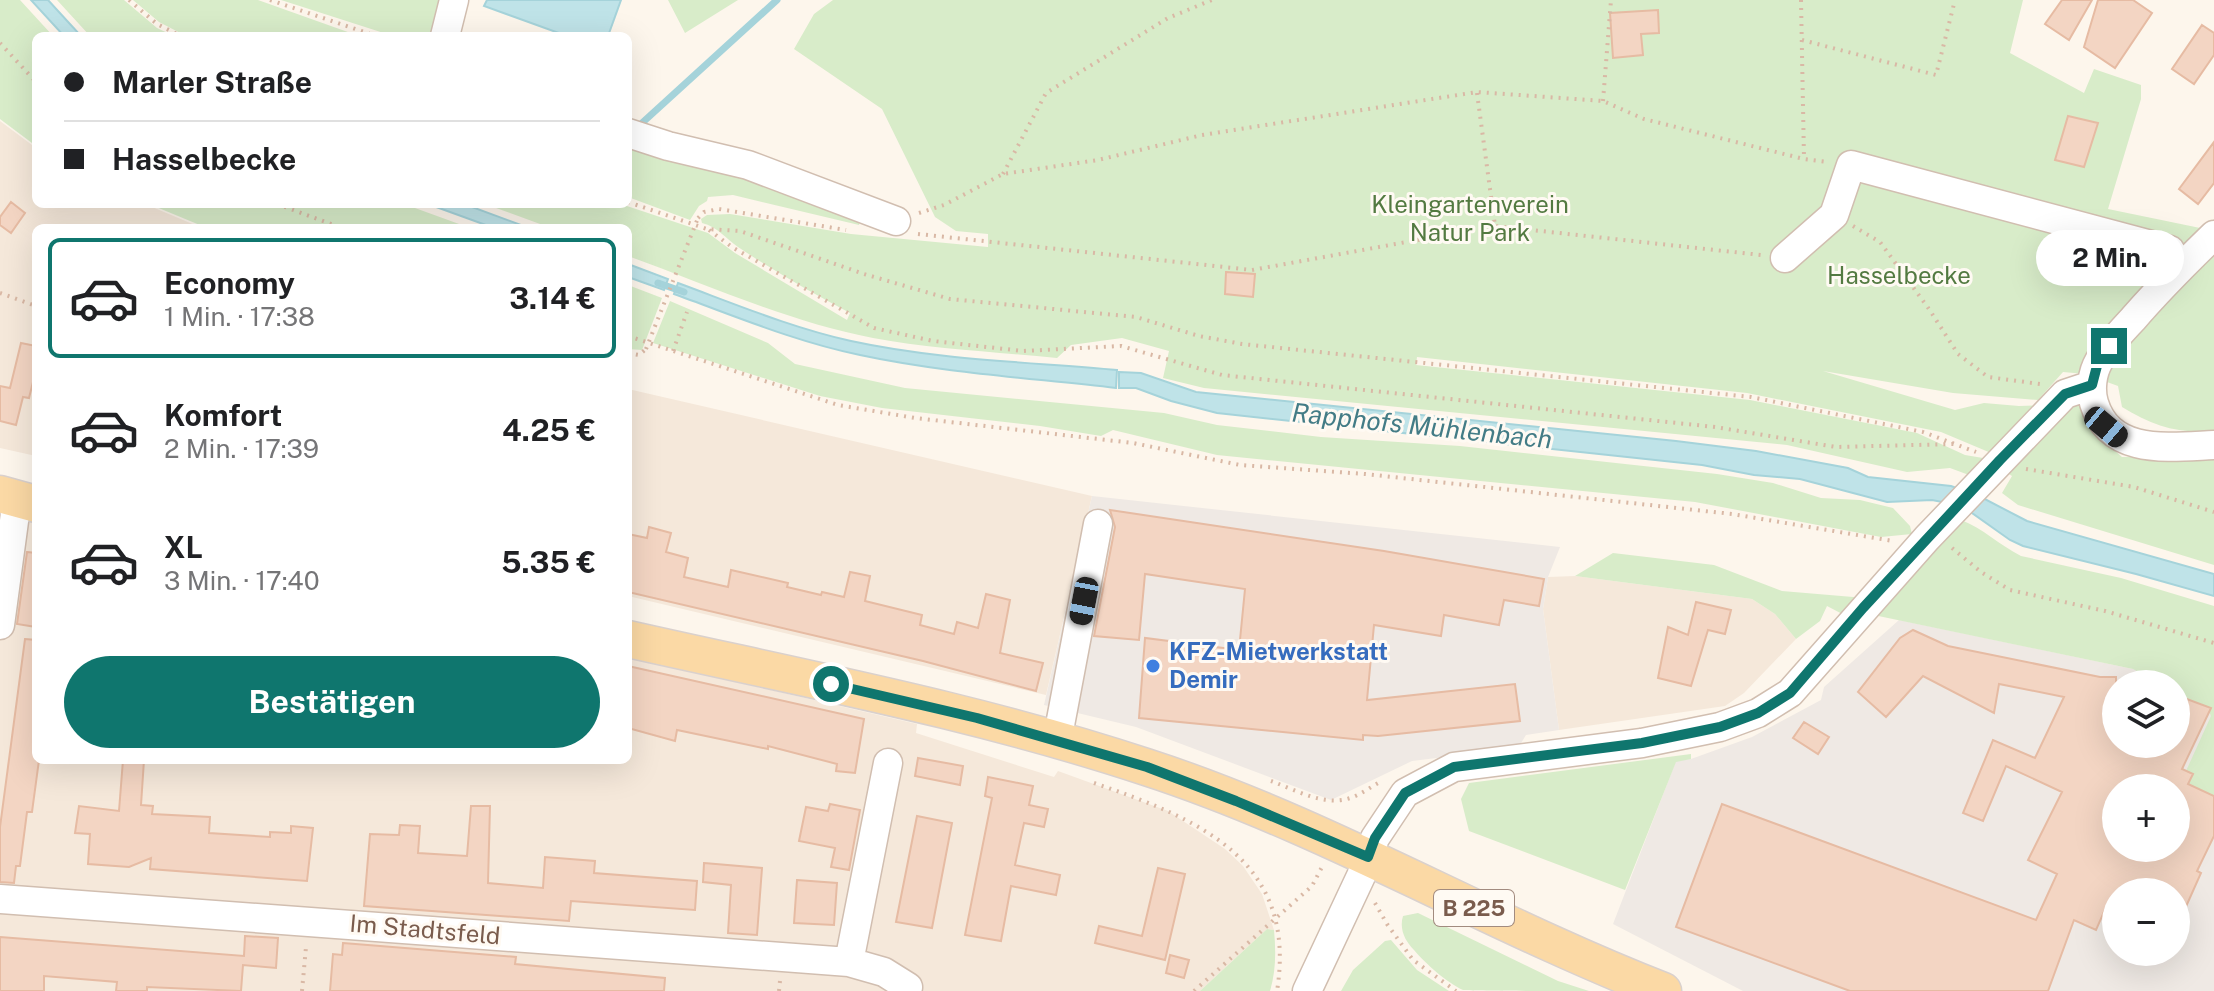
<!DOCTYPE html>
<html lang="de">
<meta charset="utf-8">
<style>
:root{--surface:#fff;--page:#f2f2f2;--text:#202124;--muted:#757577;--line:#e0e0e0;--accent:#0f766e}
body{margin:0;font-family:"Public Sans",sans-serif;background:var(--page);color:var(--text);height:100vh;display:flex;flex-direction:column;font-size:30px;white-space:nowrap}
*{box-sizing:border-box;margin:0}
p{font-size:26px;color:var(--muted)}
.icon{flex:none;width:44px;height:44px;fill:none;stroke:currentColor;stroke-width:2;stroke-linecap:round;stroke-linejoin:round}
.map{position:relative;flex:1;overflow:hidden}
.side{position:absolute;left:32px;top:224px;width:600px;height:540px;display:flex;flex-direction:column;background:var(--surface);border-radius:12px;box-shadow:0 8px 32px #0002}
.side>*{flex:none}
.banner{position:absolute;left:32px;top:32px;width:600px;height:176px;border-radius:12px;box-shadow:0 8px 32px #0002;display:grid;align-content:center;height:176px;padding:0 32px;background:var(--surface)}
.tools{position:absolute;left:2102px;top:670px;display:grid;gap:16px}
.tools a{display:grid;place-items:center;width:88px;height:88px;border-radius:50%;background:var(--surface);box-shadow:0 8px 32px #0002;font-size:40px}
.end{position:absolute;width:36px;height:36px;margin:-18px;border:10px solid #0f766e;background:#fff;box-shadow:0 0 0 4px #fff}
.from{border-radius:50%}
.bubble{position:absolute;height:56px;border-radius:28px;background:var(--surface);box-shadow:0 8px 32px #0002;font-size:26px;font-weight:700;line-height:56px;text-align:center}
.car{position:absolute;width:24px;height:48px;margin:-24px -12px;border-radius:10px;box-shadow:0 0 6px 2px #0007;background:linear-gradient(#222 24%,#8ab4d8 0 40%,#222 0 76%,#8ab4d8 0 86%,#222 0)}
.banner b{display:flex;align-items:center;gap:28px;height:76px;font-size:30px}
.banner b+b{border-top:2px solid var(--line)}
.banner i{width:20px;height:20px;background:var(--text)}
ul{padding:14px 0 0;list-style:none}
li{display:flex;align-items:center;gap:24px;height:120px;margin:0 16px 12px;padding:0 16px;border:4px solid transparent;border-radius:12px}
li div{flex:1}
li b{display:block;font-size:30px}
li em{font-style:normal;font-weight:700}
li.selected{border-color:var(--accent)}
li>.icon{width:72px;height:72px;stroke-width:1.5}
.action{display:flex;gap:16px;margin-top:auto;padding:16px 32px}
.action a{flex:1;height:92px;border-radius:48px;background:var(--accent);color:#fff;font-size:32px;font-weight:700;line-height:92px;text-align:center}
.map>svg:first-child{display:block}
.residential{fill:#f5e8da}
.industrial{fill:#efe9e4;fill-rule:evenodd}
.green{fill:#d8ecc9}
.water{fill:#bfe3e8;stroke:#a5d3da;stroke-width:2}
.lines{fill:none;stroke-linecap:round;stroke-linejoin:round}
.stream{stroke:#a5d3da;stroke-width:7}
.building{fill:#f3d5c3;stroke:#e6bba3;stroke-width:2;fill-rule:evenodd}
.minor-casing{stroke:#d1beb0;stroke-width:31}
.major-casing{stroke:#dad1cd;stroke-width:39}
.path{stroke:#d9b8a5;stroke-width:4;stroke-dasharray:2 6;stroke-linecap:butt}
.minor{stroke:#fff;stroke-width:28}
.major{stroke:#fbd9a5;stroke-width:36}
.path-bridge{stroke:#d9b8a5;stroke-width:4;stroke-dasharray:2 6;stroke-linecap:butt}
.route{stroke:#0f766e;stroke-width:10}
.shop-dot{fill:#3f7fe0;stroke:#fffaf3;stroke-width:3}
.labels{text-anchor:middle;stroke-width:6;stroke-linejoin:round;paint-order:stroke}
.shield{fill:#fffaf3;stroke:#a28b7f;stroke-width:2}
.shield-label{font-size:22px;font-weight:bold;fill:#7a5c4d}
.park-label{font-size:24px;fill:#537a41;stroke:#fffaf3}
.shop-label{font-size:24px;font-weight:bold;fill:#366cbe;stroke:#fffaf3;text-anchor:start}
.street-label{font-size:24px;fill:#7a5c4d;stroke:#fffaf3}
.water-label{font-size:26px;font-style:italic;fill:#437c86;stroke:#fffaf3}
</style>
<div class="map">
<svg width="2214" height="991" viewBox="0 0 2214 991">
<rect width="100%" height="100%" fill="#fdf6ec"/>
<!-- residential -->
<path class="residential" d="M0 121 36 148V204H145L202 228H36V456L0 448Z
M628 389 1092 496 1046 695 628 596Z
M31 519 36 520V760H628V657L917 724 916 733 1054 777 1058 771 1168 811 1225 849 1243 866 1262 894 1274 930 1267 929 1200 991H0V532Z
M1575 576 1752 599 1775 614 1796 639 1744 693 1725 706 1559 730 1543 609 1548 577Z"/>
<!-- industrial -->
<path class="industrial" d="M1092 496 1560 547 1548 577 1543 609 1559 730 1526 735 1518 748 1412 761 1331 800 1136 727 1044 705Z
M1899 620 2133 669 2214 693V991H1743L1613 924 1676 761 1691 759 1752 737 1821 700 1824 687ZM2116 684H2176V744H2116ZM2116 788H2176V848H2116ZM2116 892H2176V952H2116Z"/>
<!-- green -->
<path class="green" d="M0 0H20L53 36H36V146L0 119Z
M57 0H124L157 28 174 36H90Z
M133 0H258L359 36H186L159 22Z
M281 0H445L434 36H393Z
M668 0H738L685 33Z
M833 0H2023L2010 53 2084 93 2094 69 2141 85V99L2108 209 2205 229 2214 219V431C2178 434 2153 426 2122 407L2118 386 2085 374 2063 372 2038 400 1953 393 1823 371 1955 410 1984 403 2019 406 2046 405 1991 453 1941 432 1747 393 1417 357 1416 365 1750 400 1917 433 1965 455 1995 460 1977 478 1950 468 1907 472 1787 445 1204 388 1163 378 1169 351 1122 338 1071 345 1057 358C997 352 932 349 873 338 789 322 708 285 628 256V228H551L485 204H621L708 233 735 253 847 320 850 313C812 293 774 271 738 247 725 238 718 227 702 223L701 219 707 215 730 214 851 234 988 247V234L956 231 935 217 882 109 794 49 814 14Z
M628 138 713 165 860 221 859 225 733 195 708 197 707 201 699 206 690 220 628 197Z
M149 204H404L470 228H207Z
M628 285 662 298 642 350 628 349Z
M670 301 768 343 795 364 905 388 1164 413 1217 425 1321 437 1460 446 1717 474 1773 483 1821 498 1860 500 1893 508 1910 526 1912 534 1881 537 1695 502 1217 455 1113 430 1101 436 1040 426 882 408 820 396 653 343Z
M2080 402 2092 430 2122 457 2195 456 2214 459V565L2018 505 2002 493 2012 476 2001 469 2060 405Z
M1961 520C1983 528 1999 545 2021 556L2121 578 2214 606V798L2181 782 2211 716 2209 711 2176 692V684H2161L2133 669 1864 613Z
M1613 553 1714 565 1782 591 1865 598 1848 617 1827 606 1820 621 1796 639 1775 614 1752 599 1575 576Z
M1691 754V759L1676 762 1625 890 1469 831 1461 799 1469 783Z
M1418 913 1558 981 1589 991C1568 991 1476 991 1463 990 1446 982 1426 964 1414 950 1405 941 1399 929 1403 916Z
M1267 929 1274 930C1276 951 1276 971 1270 991H1200Z
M1391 940 1417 970 1449 991H1341L1353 970 1385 941Z"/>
<!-- water -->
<path class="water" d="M31 0H48L81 36H64Z
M487 0H621L608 36H567L484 6Z
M428 204H464L529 228H494Z
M628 264 668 279 664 290 628 277Z
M678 283C735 304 792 328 851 341 938 360 1029 362 1117 370L1116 388C1031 378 944 373 860 355 796 342 735 316 674 294Z
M1119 372 1141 373 1196 392 1676 441 1756 451 1848 468 1868 477 1951 486 1965 491 1952 504 1932 500 1887 502 1800 479 1754 475 1702 465 1217 413 1171 401 1136 388H1119Z
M1977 495 2027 521 2214 574V596L2136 574 2023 546 2010 540 1965 508Z"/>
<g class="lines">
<!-- stream -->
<path class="stream" d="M642 123 777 0
M658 283 684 292"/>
</g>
<!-- building -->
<path class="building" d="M2062 0H2092L2069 40 2045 24Z
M2098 0H2133L2152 13 2115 68 2084 47Z
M1658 10 1659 33 1641 34 1643 55 1613 58 1610 13Z
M2202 25 2214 33V55L2194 84 2172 69Z
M2068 116 2098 123 2084 167 2055 160Z
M2214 142V183L2198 204 2179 189Z
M11 202 25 213 11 233 0 225V217Z
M1226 272 1255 274 1253 297 1225 294Z
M21 343 36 346V370L29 398 23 397 16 425 0 421V386L10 388Z
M1110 510 1384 551 1544 579 1539 606 1504 600 1499 625 1444 615 1441 636 1374 625 1367 700 1515 684 1520 721 1378 736 1363 735V740L1139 718 1145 638 1239 650 1245 589 1145 574 1139 640 1094 636 1115 527Z
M649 527 671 533 666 552 688 558 684 577 728 587 731 570 788 583 787 587 821 595 822 592 844 597 850 572 870 576 865 601 922 615 920 625 954 634 957 622 978 628 986 594 1010 600 1000 653 1043 663 1036 691 923 661 628 592V534L647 538Z
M27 552 36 553V627L17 624Z
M1696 602 1731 610 1725 634 1708 630 1691 686 1658 678 1668 627 1688 635Z
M1913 630 1948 646 2100 677H2116V744H2176V695L2211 708 2182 769 2193 774 2188 784 2214 796V836L2197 871 2201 873 2176 929V892H2116V909L2107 905 2096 930 2074 920 2048 991H1850L1676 927 1722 804 2036 920 2057 874 2028 860 2062 792 2006 766 1983 821 1963 813 1993 740 2035 758 2064 697 1999 684 1994 713 1923 676 1886 717 1858 692 1900 638ZM2116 788H2176V848H2116Z
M25 639 36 640V760H39L32 812H27L20 866H16L14 883 0 882V827Z
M628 666 864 719 855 773 836 771 837 764 768 746V749L677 730 675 741 628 728Z
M1804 722 1829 737 1818 754 1793 738Z
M918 758 963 766 960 785 915 776Z
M123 760H144L141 805 153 806 152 814 210 817 209 833 270 837V832L291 833V826L313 828 307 881 150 869 151 858 129 867 88 864 90 834 75 833 79 806 119 811Z
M988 777 1033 786 1029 805 1048 809 1044 827 1024 823 1015 865 1060 875 1056 895 1011 886 1001 941 965 935 992 798 985 796Z
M830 804 860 810 849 870 831 867 835 848 799 841 806 807 828 811Z
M471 806H490L488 883 543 888 545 857 595 861 594 873 697 881 695 910 571 901 569 921 364 906 370 834 399 835 400 825 420 826 418 853 467 856Z
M917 816 952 823 932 928 896 922Z
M704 863 762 868 757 935 728 933 731 885 703 882Z
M1158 868 1185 874 1165 960 1095 943 1099 926 1142 936Z
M797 880 837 883 834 925 794 923Z
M245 936 278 938 276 968 243 965 241 991 147 987V991H116L117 982 44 976V991H0V937L244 956Z
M343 943 516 957 515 964 665 978 664 991H330L333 954 342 955Z
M1170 955 1189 960 1184 978 1166 973Z"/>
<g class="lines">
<defs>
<path id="minor" d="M445 36 454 0
M628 133 668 146 748 165 896 221
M2214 235C2186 262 2159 289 2133 319 2121 332 2108 345 2099 361 2092 373 2090 390 2094 403 2110 456 2169 447 2214 445
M1785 258 1834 215 1851 165 2170 250 2172 275
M0 625 17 499
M1057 741 1098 524
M0 899 849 962 888 763
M849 962 884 972 908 987
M1307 991 1361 876 1375 838 1405 793 1454 767 1642 743 1720 727 1758 713 1790 693 1927 538 2065 394 2092 385"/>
<path id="major" d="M0 494 36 504
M628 639C801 678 977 711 1146 767 1325 825 1488 923 1663 991"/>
</defs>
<!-- minor casing -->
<use href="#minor" class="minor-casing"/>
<!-- major casing -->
<use href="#major" class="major-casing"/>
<!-- path -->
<path class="path" d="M129 0 157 24 181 36
M270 0 376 36
M1801 0 1804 159
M1802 40 1936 75 1955 0
M0 43 36 82
M1477 93 1495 226
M1603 101 1611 0
M1003 174 1046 93 1168 18 1212 0
M628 202 707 229 740 231 864 274 950 299 1136 317 1199 336 1242 344 1751 397 1923 432 1976 452
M277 204 342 228
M919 213 944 205 1003 174 1098 160 1202 135 1477 92 1603 101 1644 119 1804 159 1828 162
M698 218 704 212 719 209 846 230
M1853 226 1880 242 1929 309 1958 354 1988 377 2040 384
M709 230 732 247 874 328 933 341 1023 351 1121 346 1222 375 1715 427 1836 447 1954 444
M918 234 1252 270 1495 226 1761 255
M0 293 36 306
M628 336 838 405 915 418 1133 443 1240 465 1365 474 1732 514 1893 541
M673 351 687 312
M628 353 639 355 646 349
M2026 469 2134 487 2214 512
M1952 548 1981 572 2010 590 2105 611 2214 643
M1271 781C1296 790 1326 808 1353 797 1363 793 1372 786 1382 781
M1094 783C1199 819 1298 860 1277 991
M1375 903 1387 924 1413 960 1456 991
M302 991 306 947
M779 991 780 981
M1194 991 1312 886 1323 865"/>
<!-- minor -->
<use href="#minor" class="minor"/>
<!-- major -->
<use href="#major" class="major"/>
<!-- path-bridge -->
<path class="path-bridge" d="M646 349 698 218"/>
</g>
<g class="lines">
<!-- route -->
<path class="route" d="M831 684 977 718 1147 767 1236 801 1368 857 1375 838 1405 793 1454 767 1642 743 1720 727 1758 713 1790 693 1863 608 2000 460 2065 394 2092 385 2098 362 2109 346"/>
</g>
<!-- markers -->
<circle class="shop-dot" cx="1153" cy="666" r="8"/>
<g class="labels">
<!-- shield labels -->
<rect class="shield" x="1434" y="890" width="80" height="36" rx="6"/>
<g class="shield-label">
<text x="1474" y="916">B 225</text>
</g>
<!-- park labels -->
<g class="park-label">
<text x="1470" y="213">Kleingartenverein<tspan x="1470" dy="28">Natur Park</tspan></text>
<text x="1899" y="284">Hasselbecke</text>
</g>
<!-- shop labels -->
<g class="shop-label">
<text x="1169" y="660">KFZ-Mietwerkstatt<tspan x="1169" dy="28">Demir</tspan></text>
</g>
<!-- street labels -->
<g class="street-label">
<text transform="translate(425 930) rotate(5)" y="8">Im Stadtsfeld</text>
</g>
<!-- water labels -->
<g class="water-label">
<text transform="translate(1422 426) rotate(6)" y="9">Rapphofs Mühlenbach</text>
</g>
</g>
</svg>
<div class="tools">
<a><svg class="icon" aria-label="layers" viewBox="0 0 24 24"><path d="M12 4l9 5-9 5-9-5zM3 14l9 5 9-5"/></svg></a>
<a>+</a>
<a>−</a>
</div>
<i class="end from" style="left:831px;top:684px"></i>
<i class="end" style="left:2109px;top:346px"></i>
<div class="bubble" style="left:2036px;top:230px;width:148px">2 Min.</div>
<i class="car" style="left:2106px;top:427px;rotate:130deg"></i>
<i class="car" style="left:1084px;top:601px;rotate:191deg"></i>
<div class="banner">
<b><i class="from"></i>Marler Straße</b>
<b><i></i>Hasselbecke</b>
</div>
<section class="side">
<ul>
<li class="selected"><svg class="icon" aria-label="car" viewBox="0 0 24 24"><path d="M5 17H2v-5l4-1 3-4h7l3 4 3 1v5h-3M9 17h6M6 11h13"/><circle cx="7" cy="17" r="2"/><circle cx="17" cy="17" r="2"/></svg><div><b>Economy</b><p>1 Min. · 17:38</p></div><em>3.14 €</em></li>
<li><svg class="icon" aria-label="car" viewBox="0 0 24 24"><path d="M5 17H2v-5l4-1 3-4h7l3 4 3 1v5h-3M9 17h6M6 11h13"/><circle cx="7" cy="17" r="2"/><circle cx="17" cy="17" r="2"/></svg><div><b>Komfort</b><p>2 Min. · 17:39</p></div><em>4.25 €</em></li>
<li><svg class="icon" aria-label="car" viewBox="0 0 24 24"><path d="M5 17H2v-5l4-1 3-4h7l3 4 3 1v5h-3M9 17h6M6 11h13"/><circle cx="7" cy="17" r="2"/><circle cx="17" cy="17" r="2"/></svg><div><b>XL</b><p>3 Min. · 17:40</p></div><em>5.35 €</em></li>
</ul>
<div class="action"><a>Bestätigen</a></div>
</section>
</div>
